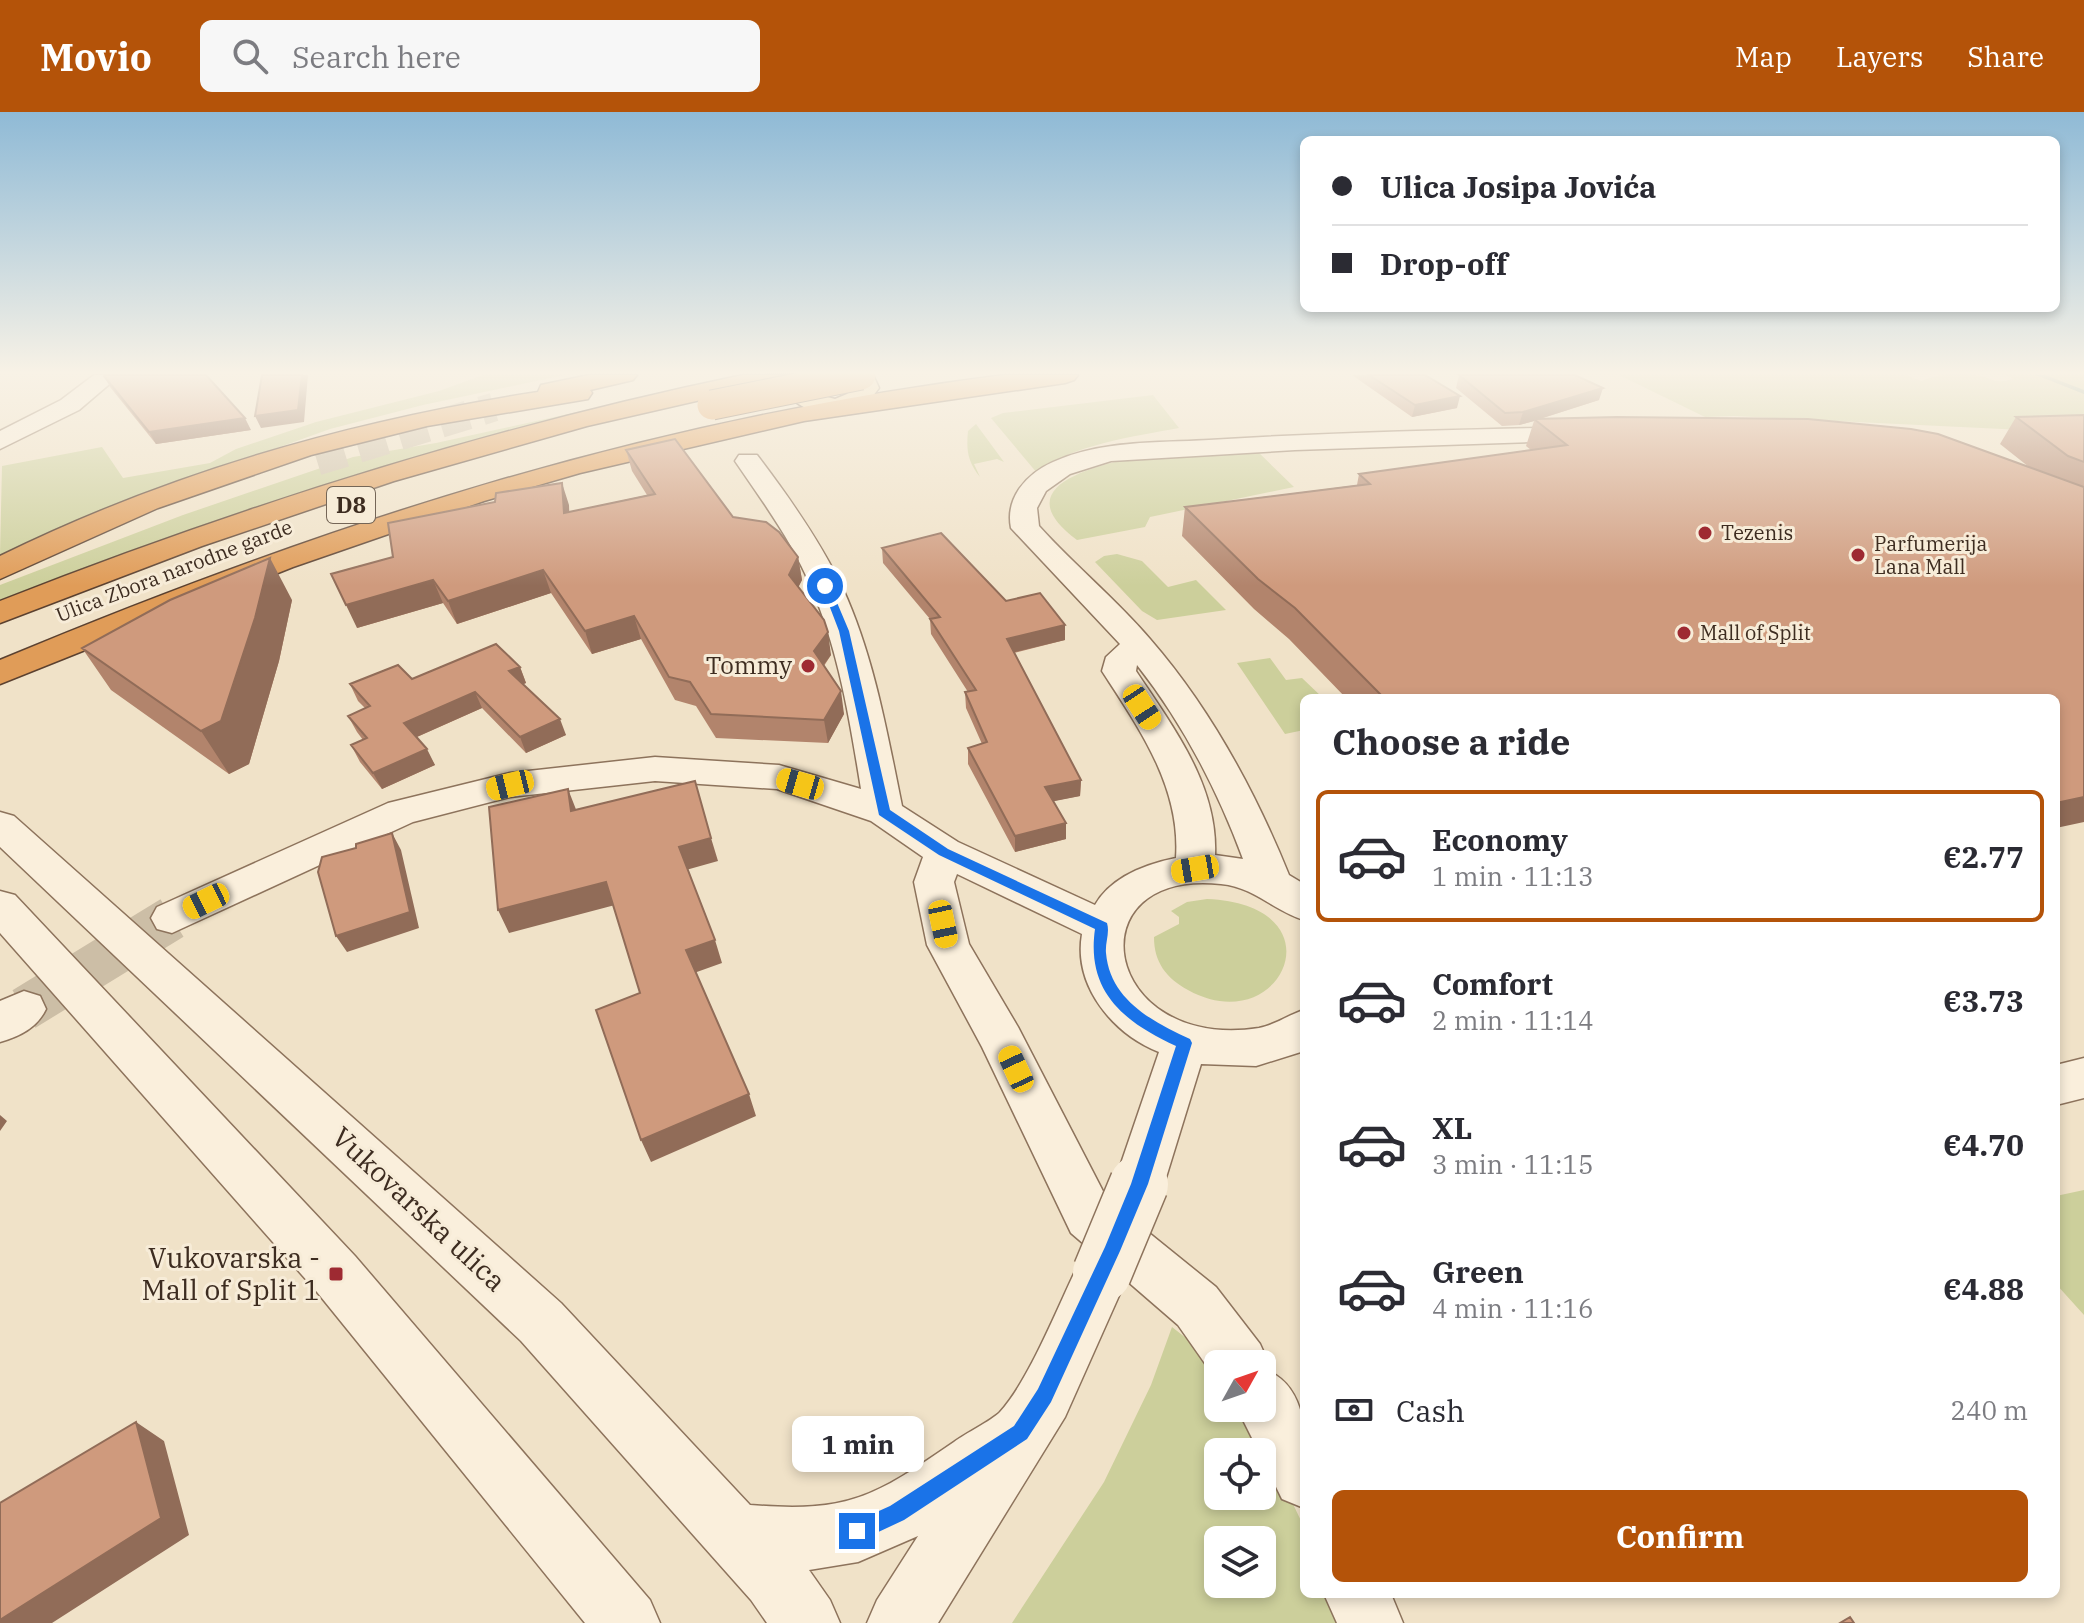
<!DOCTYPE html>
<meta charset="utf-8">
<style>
:root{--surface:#fff;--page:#f7f7f7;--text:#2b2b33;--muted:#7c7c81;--line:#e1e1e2;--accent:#b45309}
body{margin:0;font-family:"IBM Plex Serif",serif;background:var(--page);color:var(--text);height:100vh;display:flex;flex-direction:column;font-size:30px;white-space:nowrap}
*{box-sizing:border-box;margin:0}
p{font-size:26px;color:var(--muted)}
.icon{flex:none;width:44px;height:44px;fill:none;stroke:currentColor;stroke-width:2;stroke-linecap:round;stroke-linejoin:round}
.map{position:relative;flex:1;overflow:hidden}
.sheet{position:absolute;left:1300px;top:582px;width:760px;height:904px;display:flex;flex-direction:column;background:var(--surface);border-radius:12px;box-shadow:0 4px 12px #0003}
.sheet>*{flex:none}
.banner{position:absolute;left:1300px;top:24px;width:760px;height:176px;border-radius:12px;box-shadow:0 4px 12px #0003;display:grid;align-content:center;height:176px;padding:0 32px;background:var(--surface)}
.needle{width:52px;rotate:50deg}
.fabs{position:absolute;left:1204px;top:1238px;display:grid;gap:16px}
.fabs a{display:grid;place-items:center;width:72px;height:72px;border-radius:12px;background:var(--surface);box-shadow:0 4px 12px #0003;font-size:40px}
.end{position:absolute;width:36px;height:36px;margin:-18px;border:10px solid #1a73e8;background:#fff;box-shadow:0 0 0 4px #fff}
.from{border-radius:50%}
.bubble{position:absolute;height:56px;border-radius:12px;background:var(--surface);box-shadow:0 4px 12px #0003;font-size:26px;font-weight:700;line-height:56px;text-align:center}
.car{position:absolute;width:24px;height:48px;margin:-24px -12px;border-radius:10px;box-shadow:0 0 6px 2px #0007;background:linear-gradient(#f5c518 24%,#345 0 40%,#f5c518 0 76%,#345 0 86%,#f5c518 0)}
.banner b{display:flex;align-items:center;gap:28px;height:76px;font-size:30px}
.banner b+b{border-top:2px solid var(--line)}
.banner i{width:20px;height:20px;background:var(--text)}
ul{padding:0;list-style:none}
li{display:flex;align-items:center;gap:24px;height:132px;margin:0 16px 12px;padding:0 16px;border:4px solid transparent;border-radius:12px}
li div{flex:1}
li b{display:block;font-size:30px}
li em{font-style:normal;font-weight:700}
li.on{border-color:var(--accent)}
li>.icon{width:72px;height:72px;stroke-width:1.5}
h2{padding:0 32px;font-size:36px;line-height:96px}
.pay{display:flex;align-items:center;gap:20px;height:88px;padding:0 32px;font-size:30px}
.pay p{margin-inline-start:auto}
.action{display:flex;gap:16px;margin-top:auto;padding:16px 32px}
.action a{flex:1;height:92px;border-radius:12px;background:var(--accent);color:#fff;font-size:32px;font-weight:700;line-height:92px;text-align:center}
header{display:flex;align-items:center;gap:48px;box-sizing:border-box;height:112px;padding:0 40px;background:var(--accent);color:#fff}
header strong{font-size:38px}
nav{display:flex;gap:44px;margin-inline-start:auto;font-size:28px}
.search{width:560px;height:72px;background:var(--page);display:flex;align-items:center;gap:20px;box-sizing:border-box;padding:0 28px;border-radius:12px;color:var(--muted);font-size:30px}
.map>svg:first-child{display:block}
.green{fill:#cccf9b;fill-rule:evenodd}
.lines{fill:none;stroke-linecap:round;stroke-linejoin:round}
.stream{fill:#6f9388;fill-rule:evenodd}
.minor-tunnel{stroke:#ccbea6;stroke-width:44;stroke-dasharray:44 22;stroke-linecap:butt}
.highway-tunnel{stroke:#ccbea6;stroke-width:29;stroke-dasharray:29 14;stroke-linecap:butt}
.minor-casing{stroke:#8d735c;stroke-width:3}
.major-casing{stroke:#5b4130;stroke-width:3}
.highway-casing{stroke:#5b4130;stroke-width:3}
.minor{fill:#faefdc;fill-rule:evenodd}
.major{fill:#f3d4a0;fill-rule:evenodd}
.highway{fill:#e09c58;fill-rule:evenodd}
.minor-bridge-casing{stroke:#8d735c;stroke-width:61;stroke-linecap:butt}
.highway-bridge-casing{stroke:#5b4130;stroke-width:31;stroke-linecap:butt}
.minor-bridge{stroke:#faefdc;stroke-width:58}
.highway-bridge{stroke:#e09c58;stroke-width:29}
.wall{fill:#b2846c}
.shaded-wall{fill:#916c58}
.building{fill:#cf9a7d;stroke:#916c58;stroke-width:2}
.route{fill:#1a73e8}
.poi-dot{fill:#9e2a32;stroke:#f7ecd8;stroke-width:3}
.labels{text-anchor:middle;stroke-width:6;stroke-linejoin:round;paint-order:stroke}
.far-poi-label{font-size:20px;fill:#3d2c20;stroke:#f7ecd8;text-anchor:start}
.far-street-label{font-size:20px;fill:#3d2c20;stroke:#f7ecd8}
.shield{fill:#f7ecd8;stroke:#756657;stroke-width:2}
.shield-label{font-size:22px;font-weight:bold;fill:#3d2c20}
.poi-label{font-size:24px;fill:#3d2c20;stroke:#f7ecd8;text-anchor:end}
.near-street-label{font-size:28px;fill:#3d2c20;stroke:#f7ecd8}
.near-poi-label{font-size:28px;fill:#3d2c20;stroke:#f7ecd8;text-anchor:end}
</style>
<header>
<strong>Movio</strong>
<div class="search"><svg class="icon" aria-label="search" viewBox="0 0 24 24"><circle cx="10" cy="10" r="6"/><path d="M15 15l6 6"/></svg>Search here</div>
<nav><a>Map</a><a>Layers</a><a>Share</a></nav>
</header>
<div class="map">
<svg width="2084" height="1511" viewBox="0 0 2084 1511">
<rect width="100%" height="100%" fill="#f0e2c8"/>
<!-- green -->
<path class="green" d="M483 263H565L423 293 330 317 118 393 0 443 2 354 102 335 123 366 210 351 236 337 316 310 439 279Z
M1619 263H1906L1921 269C1938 262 1957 261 1975 263 1992 265 1994 273 2013 267L2006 263H2084V321L1734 304 1705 305Z
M695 274C456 322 229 407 0 491V473L183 403 353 345 436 331Z
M1153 283 1179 316C1137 324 1069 333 1037 361L991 306 1003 301Z
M976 312 1004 350 997 347 974 352 980 365C968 350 966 339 968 319Z
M1256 338 1294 375 1150 405 1145 415 1077 428C1012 380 1077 359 1123 348Z
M1117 442 1142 449 1168 475 1196 468 1226 498 1157 508 1142 499 1095 450 1104 444Z
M1270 546 1286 568 1302 566 1323 586H1304V618L1285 622 1237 551Z
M1207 787C1344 793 1281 930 1188 878 1166 866 1154 850 1154 825L1179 812V805L1171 799 1187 790Z
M2084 1078V1203L2056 1172V1084Z
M1172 1215 1219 1252 1218 1296H1247L1304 1415V1482H1332L1344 1511H1012L1104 1370 1151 1273ZM1218 1340H1262V1384H1218ZM1218 1428H1262V1472H1218Z"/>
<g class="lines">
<!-- stream -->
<path class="stream" d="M2036 263H2045L2084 278V282Z"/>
<!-- minor-tunnel -->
<path class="minor-tunnel" d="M24 897 172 806"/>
<!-- highway-tunnel -->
<path class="highway-tunnel" d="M317 349 494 295"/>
<defs>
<path id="minor" d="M94 263H120L79 298 0 337V319L61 288Z
M1582 315 1591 318 1595 323 1591 328 1295 338 1111 349 1070 362 1046 379 1037 396 1039 414C1074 453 1116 487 1150 527 1210 596 1255 679 1289 763L1304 772V808C1274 799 1254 775 1221 772 1072 756 1101 940 1259 916 1275 913 1288 903 1304 898V939L1256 954 1201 952 1164 1072 1157 1088 1139 1095 1121 1088 1114 1072 1159 940C1113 922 1073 874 1082 822L957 762 954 770 969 832 1018 915 1107 1087 1216 1175 1260 1232 1269 1252 1266 1258C1317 1279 1304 1350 1304 1396L1282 1387 1262 1346V1340H1259L1237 1296H1262V1252H1218V1270L1178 1213 1126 1168 1065 1305 938 1511H867L877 1488 918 1424 858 1450 809 1458 830 1488 840 1511H767L751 1488 521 1229 0 735V700L14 704 561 1191 750 1393C849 1401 874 1385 954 1330 966 1321 991 1309 1000 1300 1031 1266 1061 1186 1083 1143L1092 1139 1071 1121 982 935 927 833 914 770 923 745 871 709 777 677 655 669 510 685 413 710 172 821 157 817 151 806 157 795 388 691 510 661 655 645 779 653 861 677C850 609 839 539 811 475 792 429 763 390 735 349L739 343H757C789 385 820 429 843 477 874 545 887 620 902 694L958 730 1095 793C1111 765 1146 752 1176 746 1181 675 1139 616 1102 559L1106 545 1120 532 1011 416C1005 386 1026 362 1053 350 1102 328 1157 331 1209 328 1334 320 1458 318 1582 315ZM1137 553C1182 610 1218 679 1243 747L1215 743C1218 673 1173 615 1136 559Z
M0 779 15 783 355 1144 650 1488 660 1511H585L317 1180 0 821Z
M24 879 40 884 46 897C37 916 20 924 0 930V889Z
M2084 946V986L2056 993V953Z
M1324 1482H1391L1403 1511H1337Z"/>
<path id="major" d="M768 263H795L820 283 835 287 847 282 853 275 847 263H873L879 276C848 321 796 303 768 263Z"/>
<path id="highway" d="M589 263H637L633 268 590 278 592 281 588 287 427 314 311 343 158 396 0 467V444C171 360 350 309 538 280L541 273Z
M743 263H792L788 268 587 314 394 369 202 434 0 511V489C242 394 488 316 743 263Z
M1004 263H1078L1074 268 1065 271 804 309 580 361 484 389 293 455 0 572V548C330 410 647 308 1004 263Z"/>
</defs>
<!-- minor casing -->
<use href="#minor" class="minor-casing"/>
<!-- major casing -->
<use href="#major" class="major-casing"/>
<!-- highway casing -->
<use href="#highway" class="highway-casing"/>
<!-- minor -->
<use href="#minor" class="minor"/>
<!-- major -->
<use href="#major" class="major"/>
<!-- highway -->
<use href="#highway" class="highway"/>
<defs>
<path id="minor-bridge" d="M1102 1161 1139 1072"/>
<path id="highway-bridge" d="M712 293 861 263"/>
</defs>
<!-- minor-bridge casing -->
<use href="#minor-bridge" class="minor-bridge-casing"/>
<!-- highway-bridge casing -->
<use href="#highway-bridge" class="highway-bridge-casing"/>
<!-- minor-bridge -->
<use href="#minor-bridge" class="minor-bridge"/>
<!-- highway-bridge -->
<use href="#highway-bridge" class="highway-bridge"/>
</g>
<!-- wall -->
<path class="wall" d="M1352 263H1425L1457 296 1412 305Z
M1459 263 1599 288 1540 307 2029 355 2000 332 2016 305 2084 303V710L2056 586H1346L1289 527 1254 497 1182 424 1185 395 1357 373 1359 362 1531 338 1526 334 1534 309 1519 313 1502 314 1456 276Z
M104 264 251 318 156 332 110 275Z
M626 338 798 445 802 468 798 475 831 543 824 554 844 602 828 631 716 626 696 594 675 588 641 527 592 542 551 481 457 512 443 491 357 516 393 445 569 393V400L647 383 632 359Z
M882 436 1065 513V528L1014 541 1081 668 1080 684 1053 689 1066 727 1015 740 968 652V636L982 632 966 596 965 580H968L931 522 930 507 883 451Z
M292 488 279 549 249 652 229 662 111 578 82 536Z
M520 555 526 571 523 572 566 623 526 641 482 596 417 625 435 653 382 677 360 650 351 633 363 628 357 620 348 604 365 596 358 589 350 572 412 567Z"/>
<!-- shaded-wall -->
<path class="shaded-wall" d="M302 263H308L304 310 261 316 255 304Z
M1603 276 1599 288 1536 308 1534 307V309L1519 313 1523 300Z
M1460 284 1457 296 1412 305 1415 293Z
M245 306 251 318 156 332 149 320Z
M562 371 569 393 570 422 564 401Z
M798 445 802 468 793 486 789 463Z
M270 446 292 488 279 549 249 652 229 662 201 619Z
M543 458 551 481 457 512 448 489Z
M433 468 443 491 357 516 346 493Z
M634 504 641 527 592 542 585 519Z
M1065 513V528L1007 542V527Z
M828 520 831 543 817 562 814 539Z
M520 555 526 571 515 576 509 559Z
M841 579 844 602 828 631 824 608Z
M475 580 482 596 412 627 404 611Z
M560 607 566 623 526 641 520 625Z
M427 637 435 653 382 677 373 661Z
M1081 668 1080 684 1045 691V675Z
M568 677 577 700 571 699Z
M2084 685V710L2056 716V691Z
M1066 711V727L1015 740V724Z
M392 721 401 738 419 816 347 840 336 824Z
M711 726 718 749 686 758 679 735Z
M606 770 615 793 509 821 498 798Z
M715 828 722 851 694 861 686 838Z
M749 982 756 1004 651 1050 641 1028Z
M0 1003 7 1009 0 1019Z
M136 1310 164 1329 189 1423 52 1511H0V1508Z"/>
<!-- building -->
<path class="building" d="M105 263H206L245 306 149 320 104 264Z
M262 263H302L298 298 255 304Z
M1369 263H1425L1460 284 1415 293Z
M1459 263H1575L1603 276 1523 300 1505 301Z
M2084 303V350L2068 344 2016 305Z
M1617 305 1808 307 1911 317 1938 322 2084 375V685L2056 691V586H1384L1295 496 1258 467 1185 395 1370 372 1359 362 1567 333 1534 307Z
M675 327 733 405 766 410 779 420 798 445 789 463 824 508 828 520 814 539 841 579 824 608 711 602 690 570 669 565 634 504 585 519 543 458 448 489 433 468 346 493 331 462 393 445 388 411 495 390 496 381 562 371 564 401 655 382 626 338Z
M941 421 1006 489 1040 481 1065 513 1007 527 1081 668 1045 675 1066 711 1015 724 968 636 987 630 965 580 976 578 930 507 940 505 882 436Z
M270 446 255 506 221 609 201 619 82 536 170 488Z
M496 532 520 555 509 559 560 607 520 625 475 580 404 611 427 637 373 661 351 633 367 626 348 604 370 594 350 572 398 553 412 567Z
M695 669 711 726 679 735 715 828 686 838 749 982 641 1028 596 898 640 881 606 770 498 798 489 695 568 677 571 699Z
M392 721 410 800 336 824 318 760 322 745 356 736V732Z
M136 1310 161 1406 0 1508V1391Z
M1850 1505 1854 1511H1840Z"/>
<!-- sky -->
<linearGradient id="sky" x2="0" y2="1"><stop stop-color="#8fbad6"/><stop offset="0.55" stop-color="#f8f2e6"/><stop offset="1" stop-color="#f8f2e6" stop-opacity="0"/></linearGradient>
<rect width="2084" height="474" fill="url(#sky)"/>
<!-- route -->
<path class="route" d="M821 472 830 474 849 519 890 698 948 737 1107 811C1110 821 1105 831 1106 841 1110 888 1153 910 1190 927L1192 931 1148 1072 1120 1139 1051 1290 1027 1327 904 1408 857 1430 850 1427 847 1419 850 1412 890 1394 1014 1314 1038 1277 1105 1135 1131 1072 1176 934C1124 910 1086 880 1095 817L939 743 879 703 839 519Z"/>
<!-- markers -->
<g class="poi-dot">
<circle cx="1705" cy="421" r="8"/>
<circle cx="1858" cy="443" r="8"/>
<circle cx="1684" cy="521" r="8"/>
<circle cx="808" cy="554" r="8"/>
<rect x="328" y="1154" width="16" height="16" rx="4"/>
</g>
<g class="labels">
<!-- far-poi labels -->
<g class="far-poi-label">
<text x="1721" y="428">Tezenis</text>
<text x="1874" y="439">Parfumerija<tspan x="1874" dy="23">Lana Mall</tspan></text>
<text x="1700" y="528">Mall of Split</text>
</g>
<!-- far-street labels -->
<g class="far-street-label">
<text transform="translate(174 459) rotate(-21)" y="7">Ulica Zbora narodne garde</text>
</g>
<!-- shield labels -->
<rect class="shield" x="327" y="375" width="48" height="36" rx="6"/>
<g class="shield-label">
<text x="351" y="401">D8</text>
</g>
<!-- poi labels -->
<g class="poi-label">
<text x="792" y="562">Tommy</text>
</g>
<!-- near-street labels -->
<g class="near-street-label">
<text transform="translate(419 1097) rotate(43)" y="10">Vukovarska ulica</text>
</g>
<!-- near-poi labels -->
<g class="near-poi-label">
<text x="320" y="1156">Vukovarska -<tspan x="320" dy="32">Mall of Split 1</tspan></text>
</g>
</g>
</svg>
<div class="fabs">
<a><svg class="needle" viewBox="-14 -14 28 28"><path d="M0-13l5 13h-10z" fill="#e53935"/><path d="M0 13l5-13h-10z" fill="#7c7c81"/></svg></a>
<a><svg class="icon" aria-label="locate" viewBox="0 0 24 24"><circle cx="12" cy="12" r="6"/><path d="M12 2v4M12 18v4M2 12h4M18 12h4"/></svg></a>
<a><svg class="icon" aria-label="layers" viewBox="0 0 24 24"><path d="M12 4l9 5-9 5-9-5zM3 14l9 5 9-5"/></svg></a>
</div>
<i class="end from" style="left:825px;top:474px"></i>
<i class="end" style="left:857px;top:1419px"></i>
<div class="bubble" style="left:792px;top:1304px;width:132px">1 min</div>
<i class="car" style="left:1142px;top:595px;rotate:147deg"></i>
<i class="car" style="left:800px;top:672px;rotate:286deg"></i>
<i class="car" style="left:510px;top:673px;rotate:256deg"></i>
<i class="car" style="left:1195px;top:757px;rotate:260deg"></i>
<i class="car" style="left:206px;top:789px;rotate:244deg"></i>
<i class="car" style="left:943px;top:812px;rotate:168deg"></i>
<i class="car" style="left:1016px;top:957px;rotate:335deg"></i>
<div class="banner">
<b><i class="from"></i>Ulica Josipa Jovića</b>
<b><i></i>Drop-off</b>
</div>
<section class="sheet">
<h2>Choose a ride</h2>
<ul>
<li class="on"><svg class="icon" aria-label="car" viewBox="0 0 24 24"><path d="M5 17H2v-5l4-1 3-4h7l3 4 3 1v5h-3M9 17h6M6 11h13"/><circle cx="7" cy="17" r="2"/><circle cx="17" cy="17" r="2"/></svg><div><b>Economy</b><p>1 min · 11:13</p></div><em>€2.77</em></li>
<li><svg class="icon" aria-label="car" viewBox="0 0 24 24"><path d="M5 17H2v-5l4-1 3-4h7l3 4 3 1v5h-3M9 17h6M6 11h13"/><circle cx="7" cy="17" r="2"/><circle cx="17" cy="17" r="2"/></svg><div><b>Comfort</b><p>2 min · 11:14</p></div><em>€3.73</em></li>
<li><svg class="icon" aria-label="car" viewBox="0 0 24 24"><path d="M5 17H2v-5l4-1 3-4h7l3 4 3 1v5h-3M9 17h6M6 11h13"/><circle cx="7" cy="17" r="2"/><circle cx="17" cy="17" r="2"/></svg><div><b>XL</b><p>3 min · 11:15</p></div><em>€4.70</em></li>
<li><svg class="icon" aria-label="car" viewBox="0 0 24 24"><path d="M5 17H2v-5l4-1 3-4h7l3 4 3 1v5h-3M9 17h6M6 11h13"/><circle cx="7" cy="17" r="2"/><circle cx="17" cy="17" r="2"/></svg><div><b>Green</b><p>4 min · 11:16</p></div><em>€4.88</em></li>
</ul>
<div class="pay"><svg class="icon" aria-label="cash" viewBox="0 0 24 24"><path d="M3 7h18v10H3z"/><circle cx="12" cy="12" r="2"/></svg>Cash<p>240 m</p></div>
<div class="action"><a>Confirm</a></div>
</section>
</div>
